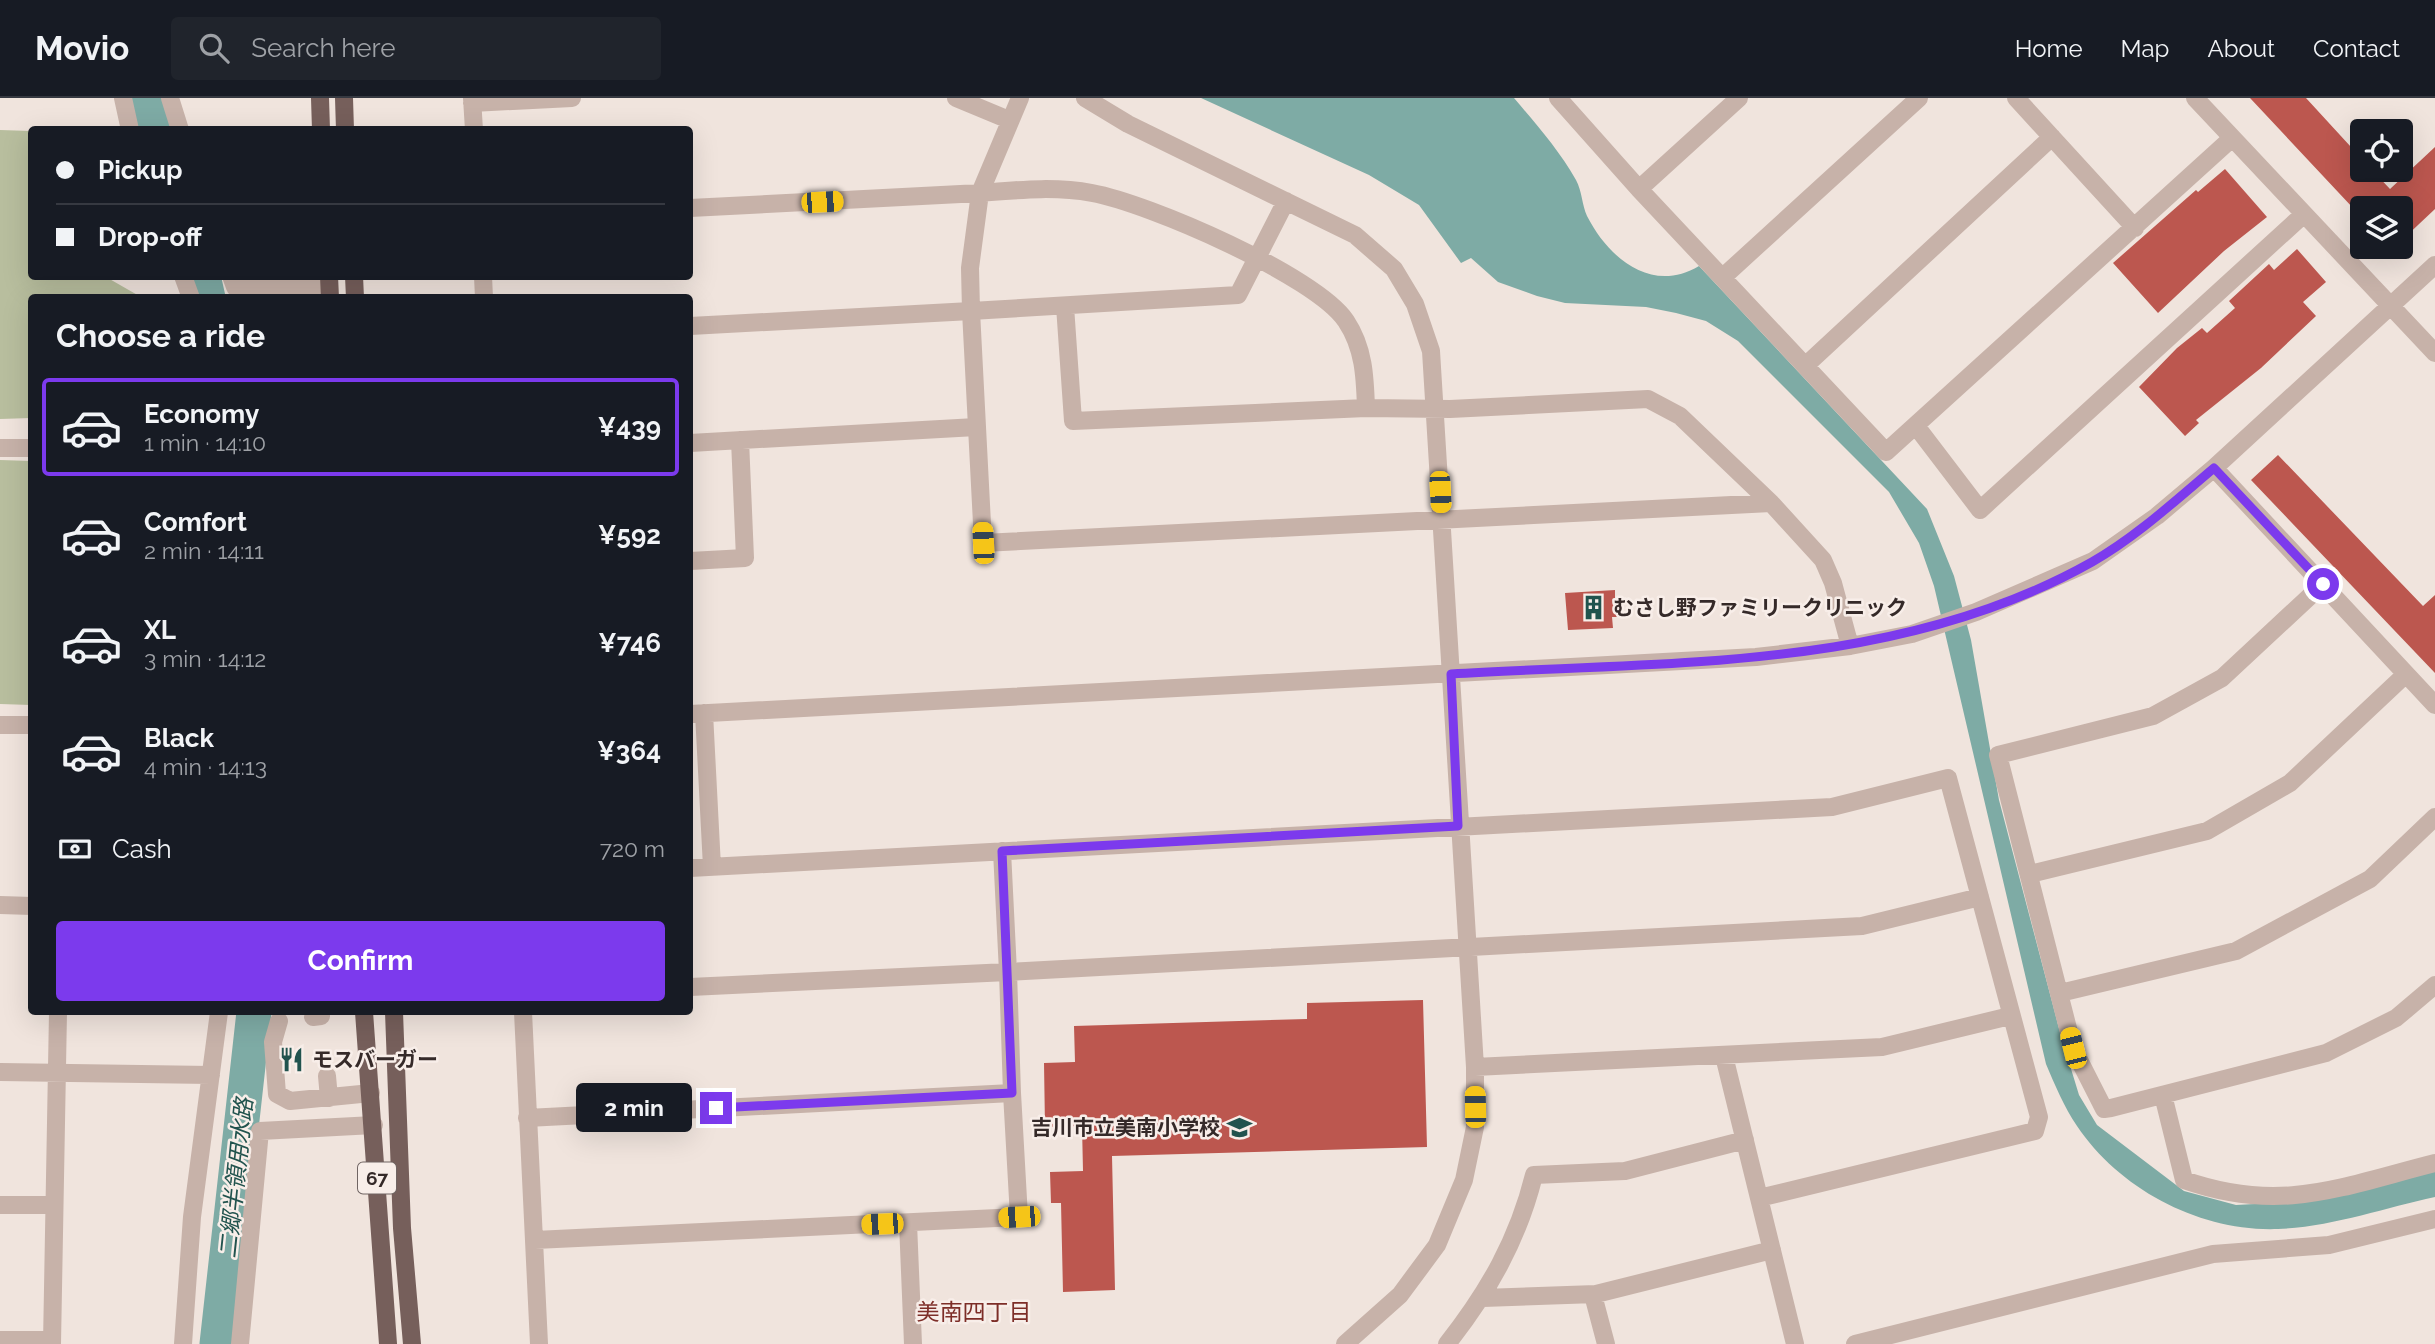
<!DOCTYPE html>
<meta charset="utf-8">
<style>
:root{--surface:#171b24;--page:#20242c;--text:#f1f3f6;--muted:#9ea1a6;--line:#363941;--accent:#7c3aed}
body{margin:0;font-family:Raleway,"Noto Sans JP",sans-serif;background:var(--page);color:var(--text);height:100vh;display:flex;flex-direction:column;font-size:26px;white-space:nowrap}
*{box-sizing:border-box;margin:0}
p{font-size:23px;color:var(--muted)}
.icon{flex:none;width:38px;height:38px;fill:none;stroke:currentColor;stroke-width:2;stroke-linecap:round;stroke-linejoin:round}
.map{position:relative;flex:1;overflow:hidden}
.sheet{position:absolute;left:28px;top:196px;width:665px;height:721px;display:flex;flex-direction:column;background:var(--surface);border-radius:7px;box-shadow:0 7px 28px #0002}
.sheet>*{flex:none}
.hud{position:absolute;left:28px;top:28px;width:665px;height:154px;border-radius:7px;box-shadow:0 7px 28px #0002;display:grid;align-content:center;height:154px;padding:0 28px;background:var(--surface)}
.fabs{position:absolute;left:2350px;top:21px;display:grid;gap:14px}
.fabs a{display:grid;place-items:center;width:63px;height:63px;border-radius:7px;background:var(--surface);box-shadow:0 7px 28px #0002;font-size:35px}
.end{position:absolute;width:32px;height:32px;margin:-16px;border:9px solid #7c3aed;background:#fff;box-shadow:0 0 0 4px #fff}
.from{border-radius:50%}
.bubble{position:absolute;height:49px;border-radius:7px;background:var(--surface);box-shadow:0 7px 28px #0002;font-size:23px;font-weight:700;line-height:49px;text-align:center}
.car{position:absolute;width:21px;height:42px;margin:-21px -10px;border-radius:9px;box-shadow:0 0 5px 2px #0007;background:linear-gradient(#f5c518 24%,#345 0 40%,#f5c518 0 76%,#345 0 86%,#f5c518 0)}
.hud b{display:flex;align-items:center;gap:24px;height:66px;font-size:26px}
.hud b+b{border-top:2px solid var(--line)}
.hud i{width:18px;height:18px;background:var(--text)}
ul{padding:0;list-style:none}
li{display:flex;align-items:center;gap:21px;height:98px;margin:0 14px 10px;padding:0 14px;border:4px solid transparent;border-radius:7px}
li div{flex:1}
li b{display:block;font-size:26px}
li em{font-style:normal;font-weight:700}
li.active{border-color:var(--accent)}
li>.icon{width:63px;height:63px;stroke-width:1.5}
h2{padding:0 28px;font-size:32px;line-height:84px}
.pay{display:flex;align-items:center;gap:18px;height:77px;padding:0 28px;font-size:26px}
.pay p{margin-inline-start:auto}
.action{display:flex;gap:14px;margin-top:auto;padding:14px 28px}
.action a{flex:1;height:80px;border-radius:7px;background:var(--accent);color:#fff;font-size:28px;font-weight:700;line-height:80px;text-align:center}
header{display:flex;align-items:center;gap:42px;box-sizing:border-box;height:98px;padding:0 35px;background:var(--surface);border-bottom:2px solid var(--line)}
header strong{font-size:33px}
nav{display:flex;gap:38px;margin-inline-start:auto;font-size:24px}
.search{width:490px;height:63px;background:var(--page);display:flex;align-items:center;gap:18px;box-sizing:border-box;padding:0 24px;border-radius:7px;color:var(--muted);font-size:26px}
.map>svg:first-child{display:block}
.green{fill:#b8be9e}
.water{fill:#7eaba5}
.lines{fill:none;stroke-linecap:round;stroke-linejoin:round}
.river{stroke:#7eaba5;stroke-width:35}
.building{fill:#bc574f}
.minor{stroke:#c7b2a9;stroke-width:18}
.major{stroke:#765f5b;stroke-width:18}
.route{stroke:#7c3aed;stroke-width:9}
.labels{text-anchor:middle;stroke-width:5;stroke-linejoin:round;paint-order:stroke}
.shield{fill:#f8eee9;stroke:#706563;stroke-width:2}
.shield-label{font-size:19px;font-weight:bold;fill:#352a29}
.poi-label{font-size:21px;font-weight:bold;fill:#352a29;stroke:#f8eee9;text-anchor:start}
.water-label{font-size:23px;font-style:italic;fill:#21534e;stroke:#f8eee9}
.neighbourhood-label{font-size:23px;fill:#7d2e28;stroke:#f8eee9}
</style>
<header>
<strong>Movio</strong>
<div class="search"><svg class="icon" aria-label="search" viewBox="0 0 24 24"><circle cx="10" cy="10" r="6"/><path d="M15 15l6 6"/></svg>Search here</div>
<nav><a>Home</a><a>Map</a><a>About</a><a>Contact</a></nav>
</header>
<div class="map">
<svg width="2435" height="1246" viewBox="0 0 2435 1246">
<rect width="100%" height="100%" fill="#f0e4dd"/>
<!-- green -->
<path class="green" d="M0 32 31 33 32 178 106 179 141 199 32 200 31 320 0 321Z
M0 362 31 363V607L0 606Z"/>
<!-- water -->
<path class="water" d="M1201 0H1514C1536 26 1559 52 1576 82 1582 93 1582 107 1587 118 1609 161 1652 196 1699 168L1927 411 1954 478 1971 542 1999 702 2061 938 2079 997 2097 1027 2184 1093 2236 1107 2313 1103 2435 1073V1099C2384 1110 2331 1129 2278 1131 2201 1134 2120 1092 2077 1028 2064 1009 2055 987 2046 966L1934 488 1919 445 1889 394 1738 243 1706 223 1676 215 1646 209 1565 205 1537 198 1498 184 1471 160 1461 165 1419 107 1369 77Z"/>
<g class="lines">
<!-- river -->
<path class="river" d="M144 0 154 32
M203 178 208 200
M217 1246 254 914"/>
</g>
<!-- building -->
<path class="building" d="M2250 0H2306L2362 61V72H2372L2390 91 2435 49V111L2401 143V110H2353Z
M2225 71 2267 119 2224 153 2158 215 2113 165 2196 92 2198 94Z
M2297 151 2326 184 2303 204 2316 218 2261 270 2196 322 2199 325 2185 338 2139 289 2177 250 2202 230 2207 235 2235 210 2229 203 2269 166 2274 172Z
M2278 357 2423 508 2435 497V575L2251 382Z
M1615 492V501H1620L1621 519H1612L1613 530 1568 532 1565 495Z
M1423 902 1427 1049 1112 1058 1115 1192 1063 1194 1061 1105H1051L1050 1074 1083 1073 1082 1028 1045 1029 1044 965 1075 964 1074 928 1307 921V905Z"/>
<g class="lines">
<!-- minor -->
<path class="minor" d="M123 0 130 32
M170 0 180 32
M472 0 474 32
M956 0 1009 22
M1085 0 1128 26 1355 137 1394 171 1415 206 1431 253 1475 969V1029L1464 1082 1437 1147 1400 1197 1345 1246
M1558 0 1639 91 1886 354 2231 41
M2016 0 2135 130
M2195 0 2435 255
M472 5 572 0
M1639 91 1739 0
M1286 103 1238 197 971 213 970 170 980 95C1018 92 1054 88 1092 95 1148 105 1316 178 1346 223 1364 250 1365 279 1366 310
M690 110 980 95 1020 0
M183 178 191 200
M231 178 235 189 329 188
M483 178 484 200
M1723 179 1919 0
M1065 208 1073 323 1366 310 1450 311 1648 301 1680 318 1771 405 1823 462 1833 485 1850 548
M690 228 971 213 983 445 1771 405
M1805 268 2052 39
M1916 328 1980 412 2304 116
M690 345 976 329
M0 350H32
M2214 370 2435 607
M690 463 745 460 740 342
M2323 486 2222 580 2153 618 1998 657 2073 950 2104 1011 2111 1010 2326 955 2396 920 2435 887
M704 615 712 769
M690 616 1756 559 1850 548 1912 536 1976 514 2093 463 2157 418 2214 370 2435 167
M0 627H32
M690 770 1832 709 1948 680 2039 1019 2035 1033 1759 1100 1724 958
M2030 776 2207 733 2290 685 2406 576
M0 807 32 808
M690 889 1008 874 1002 753
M2060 895 2236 853 2370 781 2435 719
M523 914 539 1246
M313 919 321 918
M279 923 273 944 277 996 290 1003 371 995
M1475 969 1882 949 2010 918
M0 974 211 977
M327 978 329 1000
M1012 995 1008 874 1862 828 1980 799
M2163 997 2184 1082C2281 1116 2340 1089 2435 1065
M527 1020 1012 995 1019 1119 535 1142
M1759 1100 1795 1246
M0 1107H54
M908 1125 913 1246
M1593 1197 1606 1246
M1483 1200 1596 1196 1772 1152
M0 1242H52
M52 1246 58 914
M183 1246 192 1119 219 914
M240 1246 260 1033 374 1027
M1447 1246C1488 1194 1518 1142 1534 1077L1625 1073 1745 1042
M1855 1246 2213 1156 2329 1147 2435 1121"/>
<!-- major -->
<path class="major" d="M320 0 321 32
M344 0 345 32
M329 178 330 200
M354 178 355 200
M364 914 388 1246
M394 914 402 1130 412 1246"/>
</g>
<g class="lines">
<!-- route -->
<path class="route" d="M716 1010 1012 995 1002 753 1458 728 1451 576C1667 563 1897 574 2092 464 2136 439 2176 402 2214 370L2323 486"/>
</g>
<!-- icons -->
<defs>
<symbol id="building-bare" viewBox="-9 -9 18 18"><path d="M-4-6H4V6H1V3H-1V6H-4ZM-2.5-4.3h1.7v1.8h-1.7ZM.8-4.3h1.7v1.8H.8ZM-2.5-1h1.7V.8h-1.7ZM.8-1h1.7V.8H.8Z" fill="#21534e" stroke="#f8eee9" stroke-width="2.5" paint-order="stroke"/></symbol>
<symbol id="restaurant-bare" viewBox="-9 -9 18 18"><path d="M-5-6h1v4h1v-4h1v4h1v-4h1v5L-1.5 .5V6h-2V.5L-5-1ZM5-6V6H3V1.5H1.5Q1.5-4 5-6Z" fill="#21534e" stroke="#f8eee9" stroke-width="2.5" paint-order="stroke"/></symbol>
<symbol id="school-bare" viewBox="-9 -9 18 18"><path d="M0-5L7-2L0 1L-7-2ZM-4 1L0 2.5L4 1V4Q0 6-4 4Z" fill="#21534e" stroke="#f8eee9" stroke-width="2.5" paint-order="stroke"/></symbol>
</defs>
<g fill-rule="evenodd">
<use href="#building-bare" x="1576" y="492" width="35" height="35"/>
<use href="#restaurant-bare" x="274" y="944" width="35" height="35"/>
<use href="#school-bare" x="1222" y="1012" width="35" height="35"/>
</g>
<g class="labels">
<!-- shield labels -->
<rect class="shield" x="358" y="1064.5" width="38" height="31" rx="5"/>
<g class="shield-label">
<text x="377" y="1087">67</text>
</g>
<!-- poi labels -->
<g class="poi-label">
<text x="1613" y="517">むさし野ファミリークリニック</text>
<text x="312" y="969">モスバーガー</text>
<text x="1220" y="1037" text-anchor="end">吉川市立美南小学校</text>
</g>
<!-- water labels -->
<g class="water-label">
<text transform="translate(236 1080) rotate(-84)" y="8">二郷半領用水路</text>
</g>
<!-- neighbourhood labels -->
<g class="neighbourhood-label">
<text x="974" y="1222">美南四丁目</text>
</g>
</g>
</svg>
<div class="fabs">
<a><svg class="icon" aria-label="locate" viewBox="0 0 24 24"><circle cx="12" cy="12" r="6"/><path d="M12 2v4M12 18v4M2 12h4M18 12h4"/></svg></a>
<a><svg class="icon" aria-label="layers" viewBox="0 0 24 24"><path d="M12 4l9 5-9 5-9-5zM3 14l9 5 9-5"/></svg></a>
</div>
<i class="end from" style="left:2323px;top:486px"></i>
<i class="end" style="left:716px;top:1010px"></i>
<div class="bubble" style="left:576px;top:985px;width:116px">2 min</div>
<i class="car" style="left:822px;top:104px;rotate:87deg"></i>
<i class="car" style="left:1440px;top:394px;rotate:177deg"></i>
<i class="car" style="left:983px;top:445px;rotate:357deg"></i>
<i class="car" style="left:2073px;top:950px;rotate:346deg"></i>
<i class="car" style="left:1475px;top:1009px;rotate:359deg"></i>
<i class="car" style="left:1019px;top:1119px;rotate:267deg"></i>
<i class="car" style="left:882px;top:1126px;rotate:268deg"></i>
<div class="hud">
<b><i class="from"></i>Pickup</b>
<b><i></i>Drop-off</b>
</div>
<section class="sheet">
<h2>Choose a ride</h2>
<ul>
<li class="active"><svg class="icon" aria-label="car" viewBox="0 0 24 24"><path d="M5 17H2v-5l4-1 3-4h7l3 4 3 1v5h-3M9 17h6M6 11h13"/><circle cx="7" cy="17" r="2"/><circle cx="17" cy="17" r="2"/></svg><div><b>Economy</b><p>1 min · 14:10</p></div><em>¥439</em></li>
<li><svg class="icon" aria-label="car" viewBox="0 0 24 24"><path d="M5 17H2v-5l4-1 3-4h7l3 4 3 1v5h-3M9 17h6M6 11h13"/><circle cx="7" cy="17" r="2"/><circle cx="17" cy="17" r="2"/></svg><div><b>Comfort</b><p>2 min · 14:11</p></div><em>¥592</em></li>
<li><svg class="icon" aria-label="car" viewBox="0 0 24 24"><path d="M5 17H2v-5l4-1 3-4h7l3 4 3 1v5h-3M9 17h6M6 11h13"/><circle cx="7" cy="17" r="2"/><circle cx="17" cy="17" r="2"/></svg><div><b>XL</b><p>3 min · 14:12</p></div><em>¥746</em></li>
<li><svg class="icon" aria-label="car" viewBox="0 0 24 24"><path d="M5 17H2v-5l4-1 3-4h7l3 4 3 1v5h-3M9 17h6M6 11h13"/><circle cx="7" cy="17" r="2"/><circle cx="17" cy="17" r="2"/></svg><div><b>Black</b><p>4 min · 14:13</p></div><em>¥364</em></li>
</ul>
<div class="pay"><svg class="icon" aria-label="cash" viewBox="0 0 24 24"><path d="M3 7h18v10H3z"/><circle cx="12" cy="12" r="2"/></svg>Cash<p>720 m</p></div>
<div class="action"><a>Confirm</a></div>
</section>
</div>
